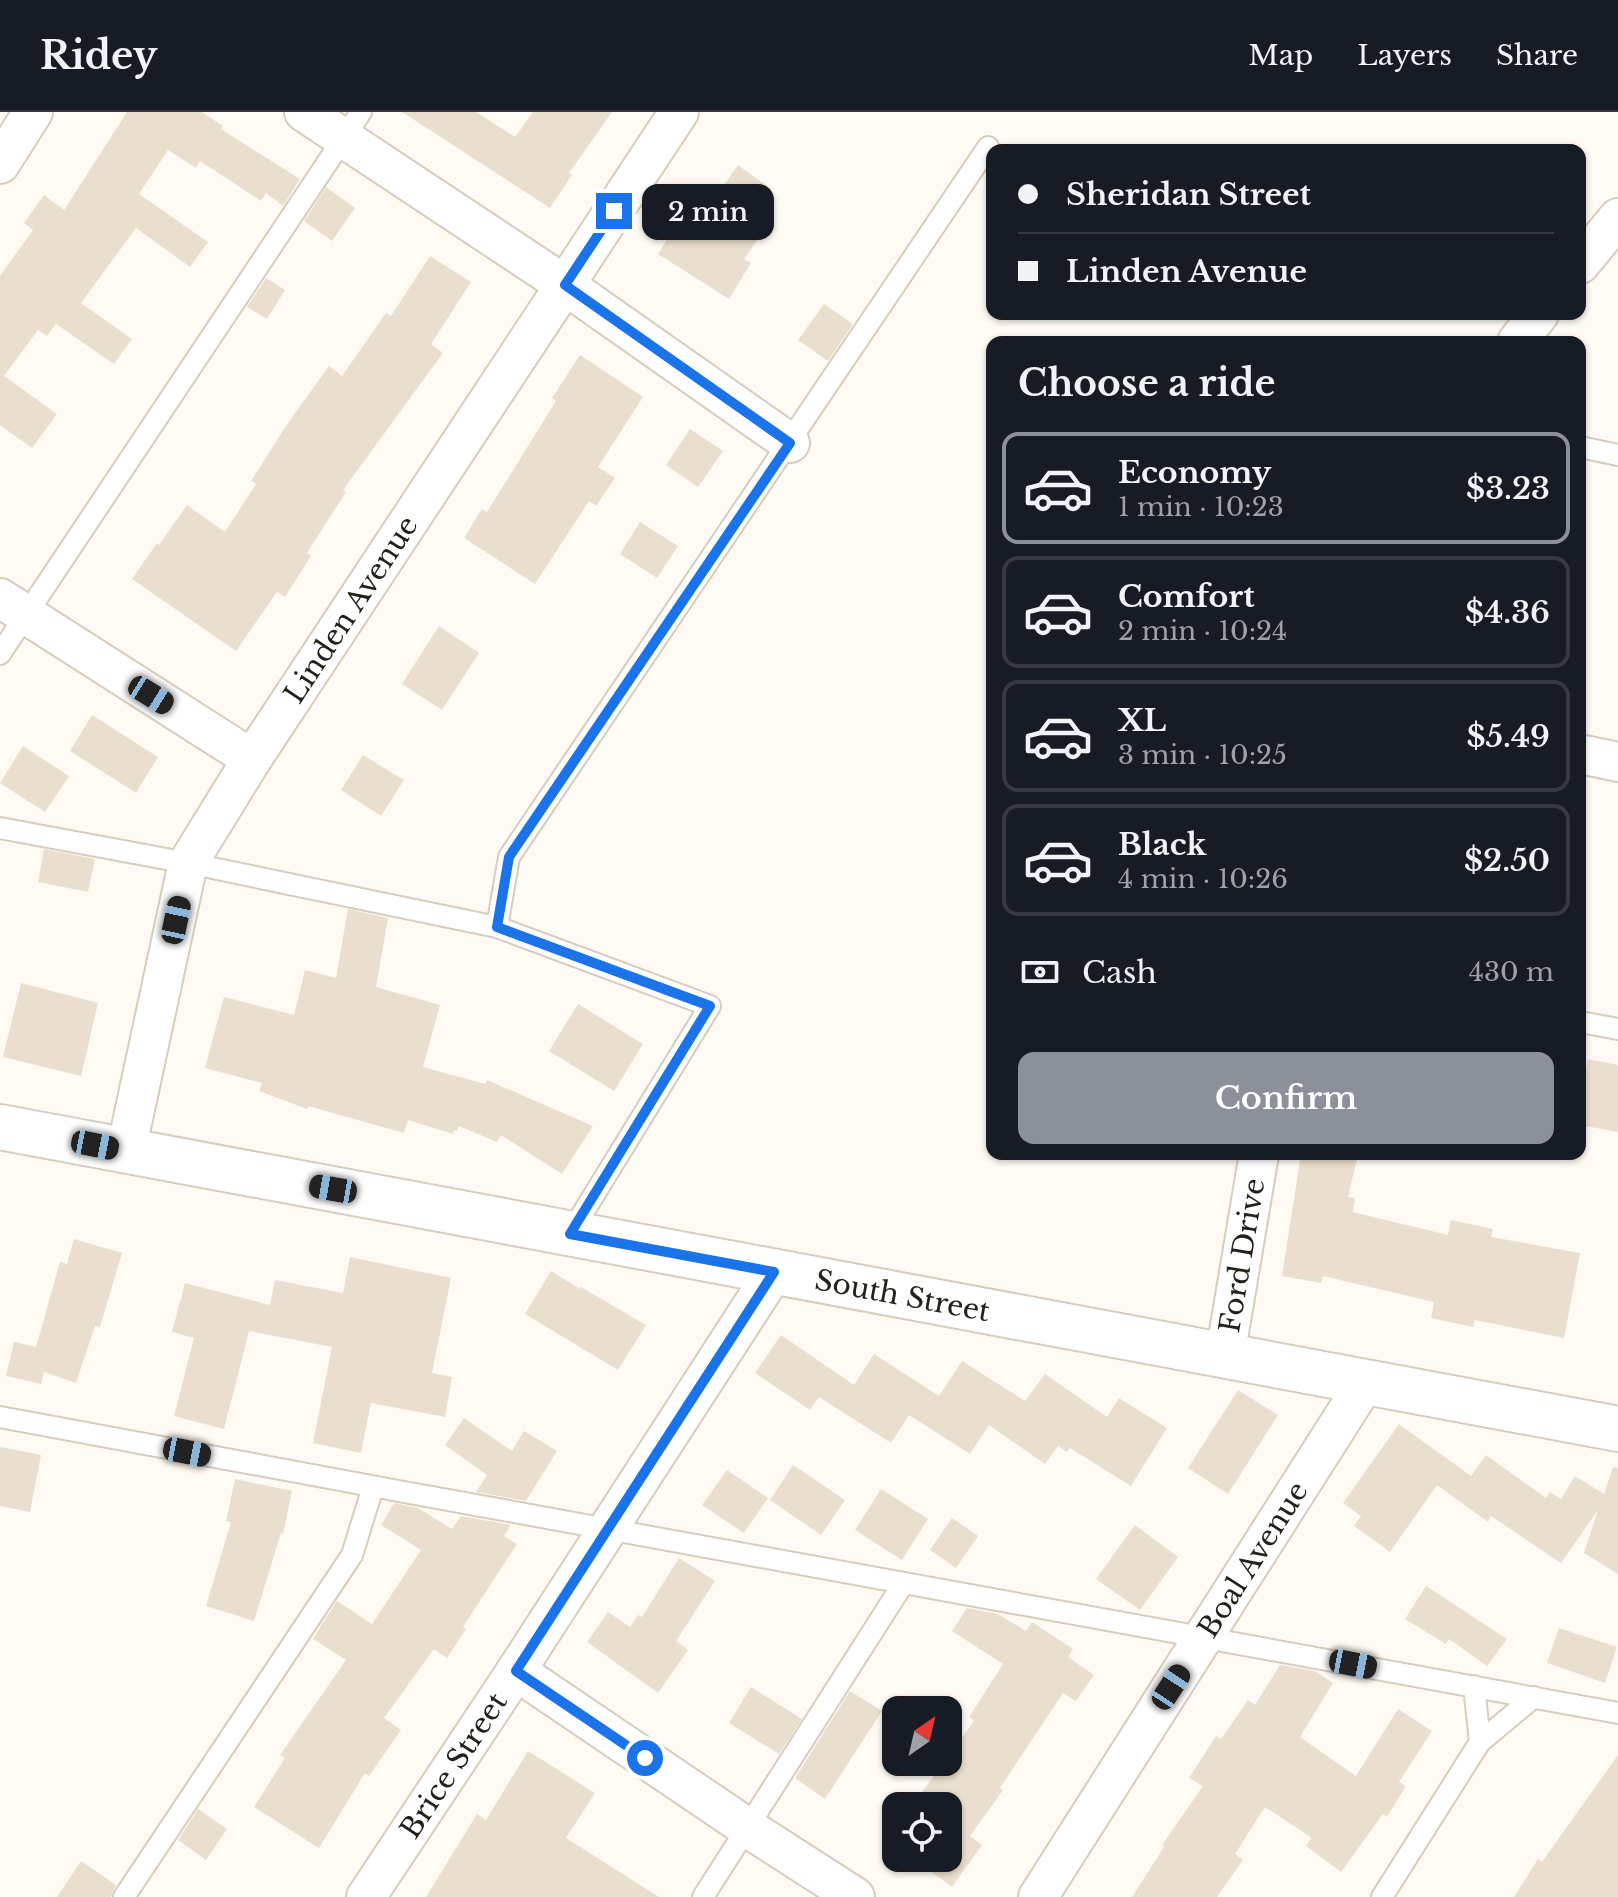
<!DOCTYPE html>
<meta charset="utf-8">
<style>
:root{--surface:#171b24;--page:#242831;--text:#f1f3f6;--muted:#9ea1a6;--line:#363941;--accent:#8c9099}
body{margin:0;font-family:"Libre Baskerville",serif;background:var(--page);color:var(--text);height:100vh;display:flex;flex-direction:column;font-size:30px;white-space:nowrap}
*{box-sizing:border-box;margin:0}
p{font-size:26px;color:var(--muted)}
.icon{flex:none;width:44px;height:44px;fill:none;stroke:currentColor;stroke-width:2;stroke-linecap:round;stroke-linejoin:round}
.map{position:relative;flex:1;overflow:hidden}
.sheet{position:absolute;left:986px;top:224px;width:600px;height:824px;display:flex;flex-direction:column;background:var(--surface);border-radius:16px;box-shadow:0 2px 6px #0004}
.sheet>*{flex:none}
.top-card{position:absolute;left:986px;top:32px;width:600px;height:176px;border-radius:16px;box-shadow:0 2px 6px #0004;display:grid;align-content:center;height:176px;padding:0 32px;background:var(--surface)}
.needle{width:52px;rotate:34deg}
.fabs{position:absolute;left:882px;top:1584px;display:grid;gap:16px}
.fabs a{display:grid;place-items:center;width:80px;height:80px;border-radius:16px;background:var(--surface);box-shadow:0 2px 6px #0004;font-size:40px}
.end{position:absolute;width:36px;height:36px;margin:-18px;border:10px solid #1a73e8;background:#fff;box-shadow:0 0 0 4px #fff}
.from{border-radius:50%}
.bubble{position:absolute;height:56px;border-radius:16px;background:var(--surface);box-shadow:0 2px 6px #0004;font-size:26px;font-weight:600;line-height:56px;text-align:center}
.car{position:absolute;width:24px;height:48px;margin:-24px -12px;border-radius:10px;box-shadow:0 0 6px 2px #0007;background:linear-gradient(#222 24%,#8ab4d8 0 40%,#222 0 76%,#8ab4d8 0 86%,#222 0)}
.top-card b{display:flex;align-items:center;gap:28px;height:76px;font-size:30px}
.top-card b+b{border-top:2px solid var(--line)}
.top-card i{width:20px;height:20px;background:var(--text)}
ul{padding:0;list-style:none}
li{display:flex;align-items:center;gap:24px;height:112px;margin:0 16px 12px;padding:0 16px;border:4px solid var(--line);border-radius:16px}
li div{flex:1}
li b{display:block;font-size:30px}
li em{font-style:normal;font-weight:600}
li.active{border-color:var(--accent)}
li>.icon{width:72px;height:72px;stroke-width:1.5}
h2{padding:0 32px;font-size:36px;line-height:96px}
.pay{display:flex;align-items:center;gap:20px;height:88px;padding:0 32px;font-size:30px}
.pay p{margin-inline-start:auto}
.primary-button{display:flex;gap:16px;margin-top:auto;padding:16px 32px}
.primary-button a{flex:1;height:92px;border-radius:16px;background:var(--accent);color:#fff;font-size:32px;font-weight:600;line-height:92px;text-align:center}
header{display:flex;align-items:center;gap:48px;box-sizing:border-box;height:112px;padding:0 40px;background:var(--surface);border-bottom:2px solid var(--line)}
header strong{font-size:38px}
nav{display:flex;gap:44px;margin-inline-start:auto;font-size:28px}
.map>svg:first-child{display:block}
.building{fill:#eadfcf}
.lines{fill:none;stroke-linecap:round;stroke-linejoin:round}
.service-casing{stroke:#d7cdbd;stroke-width:24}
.minor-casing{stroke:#d7cdbd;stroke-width:42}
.tertiary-casing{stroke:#d7cdbd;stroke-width:48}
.service{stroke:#fff;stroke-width:20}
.minor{stroke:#fff;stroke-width:38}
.tertiary{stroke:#fff;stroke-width:44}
.route{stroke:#1a73e8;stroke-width:10}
.labels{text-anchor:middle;stroke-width:6;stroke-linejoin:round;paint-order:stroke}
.street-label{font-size:28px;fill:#24211b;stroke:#fffaf4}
</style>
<header>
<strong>Ridey</strong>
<nav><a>Map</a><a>Layers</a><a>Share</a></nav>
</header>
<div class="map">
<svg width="1618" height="1785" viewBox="0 0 1618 1785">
<rect width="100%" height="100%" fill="#fffaf4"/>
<!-- building -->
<path class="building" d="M127 0H202L223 14 221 17 300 67 283 94 266 81 261 89 200 49 196 56 168 38 139 82 208 130 190 155 136 116 81 191 132 227 114 252 56 212 47 224 38 218 4 264 57 302 32 336 0 313V164L33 118 24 111 44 83 64 98Z
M402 0H476L515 25 533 0H612L569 61 572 63 550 96Z
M738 53 771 77 759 95 774 105 744 147 751 151 729 187 658 142 680 106 694 115Z
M326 75 355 96 332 129 304 109Z
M430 144 471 170 431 232 443 241 343 378 346 380 307 441 311 444 285 485 277 480 236 539 132 467 157 431 159 433 187 393 225 420 256 372 251 369 288 311 329 254 342 264 386 201 391 204Z
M266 166 285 178 267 207 247 195Z
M824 192 853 212 828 249 798 228Z
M580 243 643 285 598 355 615 366 596 394 589 389 535 472 464 426 482 397 487 400 556 289 552 286Z
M690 317 723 339 698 375 666 353Z
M640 410 678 434 657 466 620 442Z
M439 514 479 541 442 598 402 572Z
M92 603 158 645 136 681 70 639Z
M23 634 69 664 45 700 0 671Z
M363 643 404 668 381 704 341 678Z
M44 737 95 747 88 780 38 770Z
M348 797 388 806 376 875 440 893 423 955 485 972 487 968 593 1014 562 1062 501 1023 497 1030 459 1014 457 1019 454 1018 453 1022 408 1008 404 1021 308 994 307 997 259 979 262 971 205 956 224 885 294 903 305 858 336 866Z
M21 871 98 891 81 964 3 945Z
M578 892 643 932 614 979 549 939Z
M1588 947 1618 953V1020L1580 1013V990Z
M1301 1042H1358L1348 1085 1355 1086 1353 1100 1448 1123 1451 1108 1493 1117 1491 1125 1580 1141 1564 1226 1475 1208 1473 1215 1431 1206 1434 1190 1323 1164 1321 1171 1282 1164Z
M74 1127 122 1141 100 1215 95 1214 76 1271 44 1260 41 1272 6 1264 14 1230 36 1235 60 1150 67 1152Z
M350 1145 451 1166 432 1261 452 1265 445 1305 371 1291 361 1341 313 1331 332 1235 249 1219 224 1317 174 1304 194 1226 172 1220 185 1171 270 1193 275 1168 343 1181Z
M551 1159 580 1177 581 1175 646 1213 618 1258 525 1202Z
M781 1223 854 1273 874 1242 939 1284 962 1249 1025 1289 1045 1262 1107 1305 1119 1286 1167 1316 1131 1374 1070 1336 1067 1340 1058 1334 1045 1352 989 1313 970 1342 909 1303 891 1331 819 1285 810 1298 755 1261Z
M1238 1278 1278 1303 1228 1382 1188 1356Z
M464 1306 512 1339 524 1319 557 1339 526 1389 476 1380 487 1363 445 1333Z
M1399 1312 1471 1364 1486 1343 1546 1386 1550 1380 1561 1387 1575 1364 1604 1382 1613 1355 1618 1356V1462L1584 1441 1598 1398 1561 1451 1491 1404 1488 1410 1437 1373 1390 1440 1354 1414 1361 1404 1343 1391Z
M0 1335 41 1343 30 1400 0 1394Z
M793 1353 845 1388 821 1423 770 1388Z
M727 1358 768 1386 744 1421 702 1393Z
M235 1367 292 1379 283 1422 281 1421 254 1509 206 1494 231 1410 226 1409Z
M881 1377 928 1407 902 1448 855 1418Z
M394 1391 418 1396 452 1417 461 1404 511 1413 504 1424 517 1432 463 1515 466 1517 447 1546 434 1537 384 1606 401 1618 369 1664 365 1661 319 1736 254 1695 285 1646 280 1643 346 1548 313 1527 322 1512 337 1489 372 1512 421 1438 381 1413Z
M952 1406 978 1424 956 1456 930 1438Z
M1135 1413 1178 1445 1140 1498 1096 1467Z
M679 1446 715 1469 676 1529 688 1538 658 1581 587 1530 608 1500 630 1515 638 1503 642 1505Z
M1426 1474 1507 1527 1487 1554 1449 1527 1446 1532 1405 1507Z
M967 1496 998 1502 1026 1519 1032 1510 1073 1537 1068 1545 1094 1563 1076 1589 1063 1581 1000 1676 1003 1678 970 1724 982 1733 952 1775 929 1758 933 1752 925 1746H948V1694H912L944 1650H948V1644L974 1609 969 1605 1003 1552 952 1519Z
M1559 1516 1617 1535 1605 1571 1547 1551Z
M1280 1553 1315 1559 1333 1571 1300 1625 1356 1664 1398 1597 1432 1619 1399 1670 1406 1674 1387 1705 1383 1702 1341 1760 1306 1734 1312 1726 1265 1695 1235 1742 1243 1748 1217 1785H1132L1164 1735 1162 1733 1203 1674 1189 1666 1216 1624 1221 1627 1248 1588 1255 1593Z
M751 1575 802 1607 779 1642 729 1611Z
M850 1579 882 1599 825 1687 795 1666Z
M528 1639 595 1681 566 1726 659 1785H426L477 1702 486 1708Z
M1618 1643V1785H1514L1538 1747 1542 1750Z
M198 1697 227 1717 206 1748 178 1728Z
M81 1749 116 1773 111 1785H57Z"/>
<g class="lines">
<defs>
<path id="service" d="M1580 335 1618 343
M0 542 361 0
M0 716 188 751 497 815 710 894 570 1122
M497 815 509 745 988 35
M1580 910 1618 917
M0 1305C539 1406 1079 1503 1618 1601
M1474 1574 1480 1630
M124 1785 352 1443 373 1375
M703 1785 903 1472
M1382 1785 1480 1630 1534 1585"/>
<g id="minor">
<path d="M304 0 565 173 790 331"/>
<path d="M0 52 33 0"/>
<path d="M1580 152 1618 106"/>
<path d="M1517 230 1539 202"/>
<path d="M0 486 252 647"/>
<path d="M1580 642 1618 650"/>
<path id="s1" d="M126 1039 188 751 252 647 679 0"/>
<path id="s2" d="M1225 1244 1259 1042"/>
<path d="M516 1559 748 1716 855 1785"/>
<path id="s3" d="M366 1785 516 1559 774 1160"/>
<path id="s4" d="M1038 1785 1365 1271"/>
</g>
<g id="tertiary">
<path id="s5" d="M0 1015 1618 1317"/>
</g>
</defs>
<!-- service casing -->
<use href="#service" class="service-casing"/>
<!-- minor casing -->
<use href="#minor" class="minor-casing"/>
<!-- tertiary casing -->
<use href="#tertiary" class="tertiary-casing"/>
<!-- service -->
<use href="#service" class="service"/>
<!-- minor -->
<use href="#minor" class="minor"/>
<!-- tertiary -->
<use href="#tertiary" class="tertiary"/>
</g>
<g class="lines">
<!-- route -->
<path class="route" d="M614 99 565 173 790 331 509 745 497 815 710 894 570 1122 774 1160 516 1559 645 1646"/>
</g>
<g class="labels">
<!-- street labels -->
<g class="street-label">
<text dy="10" stroke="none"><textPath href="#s1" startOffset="596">Linden Avenue</textPath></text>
<text dy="10" stroke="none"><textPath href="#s2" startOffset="102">Ford Drive</textPath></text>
<text dy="10" stroke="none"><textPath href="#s5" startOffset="918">South Street</textPath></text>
<text dy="10" stroke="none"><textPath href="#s4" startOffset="400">Boal Avenue</textPath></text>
<text dy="10" stroke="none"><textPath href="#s3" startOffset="158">Brice Street</textPath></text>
</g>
</g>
</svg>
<div class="fabs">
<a><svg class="needle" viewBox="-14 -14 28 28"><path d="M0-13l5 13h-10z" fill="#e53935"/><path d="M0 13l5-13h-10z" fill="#9ea1a6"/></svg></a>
<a><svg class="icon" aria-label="locate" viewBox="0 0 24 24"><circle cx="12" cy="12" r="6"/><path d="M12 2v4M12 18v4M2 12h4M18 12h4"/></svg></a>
</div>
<i class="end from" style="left:645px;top:1646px"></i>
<i class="end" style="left:614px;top:99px"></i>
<div class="bubble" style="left:642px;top:72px;width:132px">2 min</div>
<i class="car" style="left:151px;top:583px;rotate:122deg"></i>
<i class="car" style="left:176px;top:808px;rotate:12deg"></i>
<i class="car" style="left:95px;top:1033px;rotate:101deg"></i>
<i class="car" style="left:333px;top:1077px;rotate:280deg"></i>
<i class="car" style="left:187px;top:1340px;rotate:101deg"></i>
<i class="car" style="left:1353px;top:1552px;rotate:101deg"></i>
<i class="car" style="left:1171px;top:1575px;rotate:33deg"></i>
<div class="top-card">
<b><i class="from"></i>Sheridan Street</b>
<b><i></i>Linden Avenue</b>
</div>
<section class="sheet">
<h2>Choose a ride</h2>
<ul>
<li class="active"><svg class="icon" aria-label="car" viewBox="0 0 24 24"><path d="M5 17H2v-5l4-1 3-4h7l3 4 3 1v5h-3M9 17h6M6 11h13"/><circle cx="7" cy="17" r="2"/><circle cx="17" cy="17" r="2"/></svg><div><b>Economy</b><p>1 min · 10:23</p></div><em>$3.23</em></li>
<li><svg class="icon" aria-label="car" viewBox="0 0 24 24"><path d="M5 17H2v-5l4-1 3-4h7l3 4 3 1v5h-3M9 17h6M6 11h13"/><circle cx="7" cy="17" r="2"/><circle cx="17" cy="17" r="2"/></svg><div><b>Comfort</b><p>2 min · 10:24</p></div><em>$4.36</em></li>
<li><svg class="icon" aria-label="car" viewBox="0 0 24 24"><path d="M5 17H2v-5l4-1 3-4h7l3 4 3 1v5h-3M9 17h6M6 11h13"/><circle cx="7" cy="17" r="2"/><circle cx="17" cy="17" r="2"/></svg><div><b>XL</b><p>3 min · 10:25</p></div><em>$5.49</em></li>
<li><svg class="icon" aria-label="car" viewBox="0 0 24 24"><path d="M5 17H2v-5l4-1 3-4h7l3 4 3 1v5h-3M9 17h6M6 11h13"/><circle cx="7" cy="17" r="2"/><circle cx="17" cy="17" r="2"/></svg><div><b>Black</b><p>4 min · 10:26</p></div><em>$2.50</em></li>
</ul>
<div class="pay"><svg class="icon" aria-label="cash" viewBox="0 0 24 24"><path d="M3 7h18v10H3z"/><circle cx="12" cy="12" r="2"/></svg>Cash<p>430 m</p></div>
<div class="primary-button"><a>Confirm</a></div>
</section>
</div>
